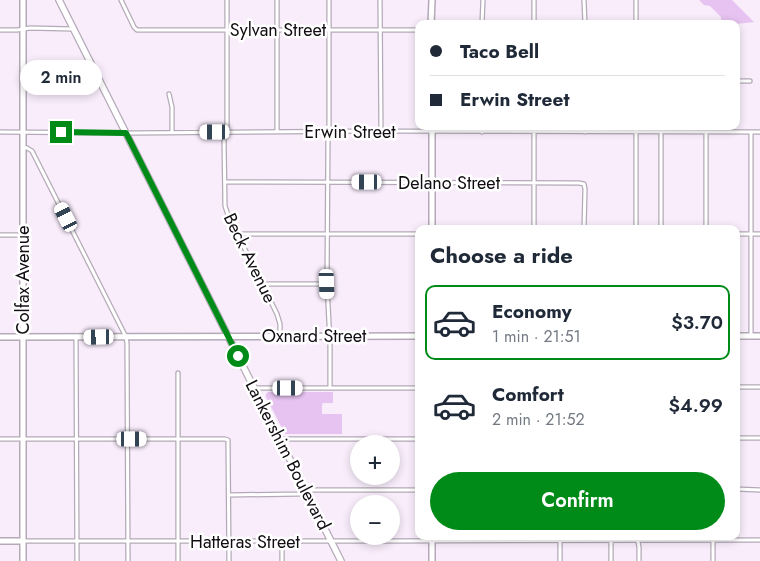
<!DOCTYPE html>
<meta charset="utf-8">
<style>
:root{--surface:#fff;--page:#f2f2f3;--text:#1f2937;--muted:#747a83;--line:#e0e1e3;--accent:#008b19}
body{margin:0;font-family:Jost,sans-serif;background:var(--page);color:var(--text);height:100vh;display:flex;flex-direction:column;font-size:19px;white-space:nowrap}
*{box-sizing:border-box;margin:0}
p{font-size:16px;color:var(--muted)}
.icon{flex:none;width:28px;height:28px;fill:none;stroke:currentColor;stroke-width:2;stroke-linecap:round;stroke-linejoin:round}
.map{position:relative;flex:1;overflow:hidden}
.side{position:absolute;left:415px;top:225px;width:325px;height:315px;display:flex;flex-direction:column;background:var(--surface);border-radius:10px;box-shadow:0 2px 8px #0003}
.side>*{flex:none}
.guide{position:absolute;left:415px;top:20px;width:325px;height:110px;border-radius:10px;box-shadow:0 2px 8px #0003;display:grid;align-content:center;height:110px;padding:0 15px;background:var(--surface)}
.fabs{position:absolute;left:350px;top:435px;display:grid;gap:10px}
.fabs a{display:grid;place-items:center;width:50px;height:50px;border-radius:50%;background:var(--surface);box-shadow:0 2px 8px #0003;font-size:25px}
.end{position:absolute;width:22px;height:22px;margin:-11px;border:6px solid #008b19;background:#fff;box-shadow:0 0 0 2px #fff}
.from{border-radius:50%}
.bubble{position:absolute;height:35px;border-radius:18px;background:var(--surface);box-shadow:0 2px 8px #0003;font-size:16px;font-weight:600;line-height:35px;text-align:center}
.car{position:absolute;width:15px;height:30px;margin:-15px -8px;border-radius:6px;box-shadow:0 0 4px 1px #0007;background:linear-gradient(#fff 24%,#345 0 40%,#fff 0 76%,#345 0 86%,#fff 0)}
.guide b{display:flex;align-items:center;gap:18px;height:48px;font-size:19px}
.guide b+b{border-top:1px solid var(--line)}
.guide i{width:12px;height:12px;background:var(--text)}
ul{padding:0;list-style:none}
li{display:flex;align-items:center;gap:15px;height:75px;margin:0 10px 8px;padding:0 5px;border:2px solid transparent;border-radius:10px}
li div{flex:1}
li b{display:block;font-size:19px}
li em{font-style:normal;font-weight:600}
li.active{border-color:var(--accent)}
li>.icon{width:45px;height:45px;stroke-width:1.5}
h2{padding:0 15px;font-size:22px;line-height:60px}
.button{display:flex;gap:10px;margin-top:auto;padding:10px 15px}
.button a{flex:1;height:58px;border-radius:30px;background:var(--accent);color:#fff;font-size:20px;font-weight:600;line-height:58px;text-align:center}
.map>svg:first-child{display:block}
.green{fill:#e6c3f0}
.lines{fill:none;stroke-linecap:round;stroke-linejoin:round}
.street-casing{stroke:#b4aab7;stroke-width:5.5}
.secondary-casing{stroke:#b4aab7;stroke-width:8}
.primary-casing{stroke:#b4aab7;stroke-width:8}
.street{stroke:#fff;stroke-width:3}
.secondary{stroke:#fff;stroke-width:5}
.primary{stroke:#fff;stroke-width:5.5}
.route{stroke:#008b19;stroke-width:6}
.labels{text-anchor:middle;stroke-width:5;stroke-linejoin:round;paint-order:stroke}
.street-label{font-size:18px;fill:#100c11;stroke:#fff}
</style>
<div class="map">
<svg width="760" height="561" viewBox="0 0 760 561">
<rect width="100%" height="100%" fill="#f9edfc"/>
<!-- green -->
<path class="green" d="M699 0H732L754 22 736 24H721V17L710 6 704 5Z
M268 392H333V403H323L322 405V414H342V434H285L266 397V394Z"/>
<g class="lines">
<defs>
<path id="street" d="M121 0 134 27 137 30H419
M227 0V127L224 138 225 206 228 215 277 314 280 324V336
M329 0V128L328 137 327 284 330 343V388
M380 0 381 131
M534 0V24
M584 0 585 24
M636 0V24
M482 24 483 0
M0 30H17L30 28 73 29
M736 81H750
M169 94 172 107V132
M585 126V132
M0 132 133 133 381 131 760 132
M277 132V0
M482 132V126
M23 147 27 148 32 151 126 337 127 343 128 561
M225 182 579 183 584 184 585 189 584 229
M534 229V126
M636 229V126
M661 229V132
M706 229V132
M237 234H419
M736 234H760
M0 235H23
M262 284H327
M751 336V132
M76 337 77 561
M178 373V561
M736 387H760
M254 388H419
M736 438H760
M0 439H225L228 440 229 561
M280 439H419
M736 489 760 490
M229 495 299 494 312 490H419
M637 536 639 547V561
M713 536V561
M560 540V561
M23 541C269 542 514 540 760 540
M282 542V561
M611 561V541"/>
<path id="secondary" d="M23 0V561
M431 24 432 0
M432 126V229
M736 336H760
M0 337 419 336
M432 536V561
M0 541H23"/>
<path id="primary" d="M59 0 341 561"/>
</defs>
<!-- street casing -->
<use href="#street" class="street-casing"/>
<!-- secondary casing -->
<use href="#secondary" class="secondary-casing"/>
<!-- primary casing -->
<use href="#primary" class="primary-casing"/>
<!-- street -->
<use href="#street" class="street"/>
<!-- secondary -->
<use href="#secondary" class="secondary"/>
<!-- primary -->
<use href="#primary" class="primary"/>
</g>
<g class="lines">
<!-- route -->
<path class="route" d="M61 132 126 133 238 356"/>
</g>
<g class="labels">
<!-- street labels -->
<g class="street-label">
<text x="278" y="36">Sylvan Street</text>
<text x="350" y="138">Erwin Street</text>
<text x="449" y="189">Delano Street</text>
<text transform="translate(250 258) rotate(64)" y="6">Beck Avenue</text>
<text transform="translate(23 280) rotate(-90)" y="6">Colfax Avenue</text>
<text x="314" y="342">Oxnard Street</text>
<text transform="translate(288 455) rotate(63)" y="6">Lankershim Boulevard</text>
<text x="245" y="548">Hatteras Street</text>
</g>
</g>
</svg>
<div class="fabs">
<a>+</a>
<a>−</a>
</div>
<i class="end from" style="left:238px;top:356px"></i>
<i class="end" style="left:61px;top:132px"></i>
<div class="bubble" style="left:20px;top:60px;width:82px">2 min</div>
<i class="car" style="left:215px;top:132px;rotate:270deg"></i>
<i class="car" style="left:367px;top:182px;rotate:270deg"></i>
<i class="car" style="left:66px;top:217px;rotate:333deg"></i>
<i class="car" style="left:327px;top:284px;rotate:178deg"></i>
<i class="car" style="left:99px;top:337px;rotate:269deg"></i>
<i class="car" style="left:288px;top:388px;rotate:90deg"></i>
<i class="car" style="left:132px;top:439px;rotate:90deg"></i>
<div class="guide">
<b><i class="from"></i>Taco Bell</b>
<b><i></i>Erwin Street</b>
</div>
<section class="side">
<h2>Choose a ride</h2>
<ul>
<li class="active"><svg class="icon" aria-label="car" viewBox="0 0 24 24"><path d="M5 17H2v-5l4-1 3-4h7l3 4 3 1v5h-3M9 17h6M6 11h13"/><circle cx="7" cy="17" r="2"/><circle cx="17" cy="17" r="2"/></svg><div><b>Economy</b><p>1 min · 21:51</p></div><em>$3.70</em></li>
<li><svg class="icon" aria-label="car" viewBox="0 0 24 24"><path d="M5 17H2v-5l4-1 3-4h7l3 4 3 1v5h-3M9 17h6M6 11h13"/><circle cx="7" cy="17" r="2"/><circle cx="17" cy="17" r="2"/></svg><div><b>Comfort</b><p>2 min · 21:52</p></div><em>$4.99</em></li>
</ul>
<div class="button"><a>Confirm</a></div>
</section>
</div>
